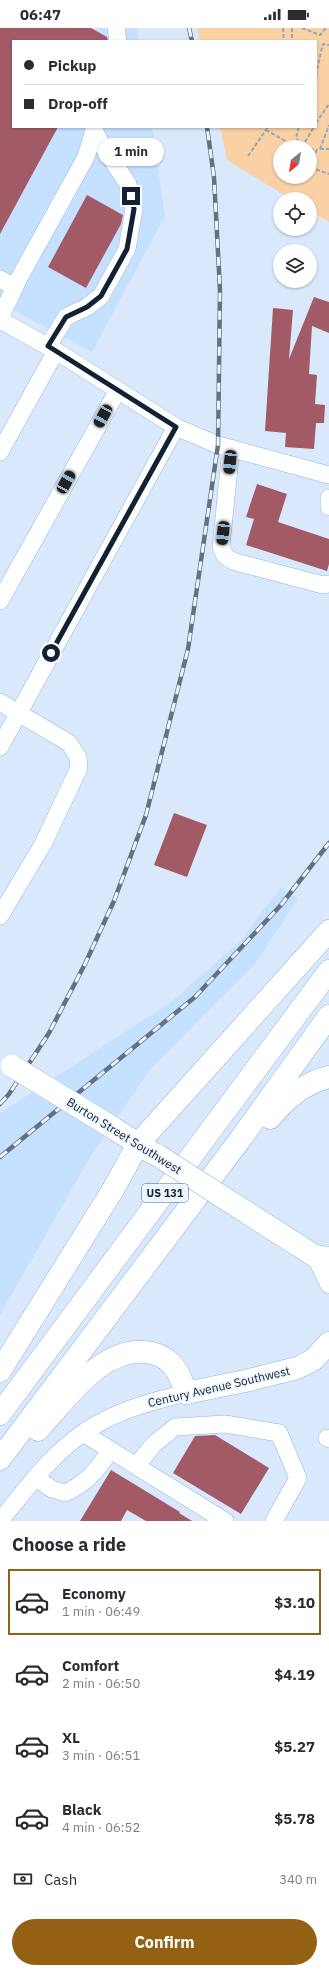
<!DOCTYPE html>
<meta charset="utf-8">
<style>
:root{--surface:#fff;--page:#f7f7f7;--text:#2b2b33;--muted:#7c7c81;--line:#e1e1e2;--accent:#946014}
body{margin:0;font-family:"IBM Plex Sans",sans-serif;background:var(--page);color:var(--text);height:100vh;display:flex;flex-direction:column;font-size:15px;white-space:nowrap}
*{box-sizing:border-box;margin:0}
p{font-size:13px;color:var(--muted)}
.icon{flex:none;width:22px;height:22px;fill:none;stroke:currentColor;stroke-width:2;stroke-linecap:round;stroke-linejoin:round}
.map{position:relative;height:1493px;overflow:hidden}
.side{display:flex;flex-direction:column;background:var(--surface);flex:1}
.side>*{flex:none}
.top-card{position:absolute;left:12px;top:12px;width:305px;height:88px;border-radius:0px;box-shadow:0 1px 3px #0004;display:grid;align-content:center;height:88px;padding:0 12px;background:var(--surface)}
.needle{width:26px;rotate:210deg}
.buttons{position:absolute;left:273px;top:112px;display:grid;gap:8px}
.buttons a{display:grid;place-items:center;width:44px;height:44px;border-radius:50%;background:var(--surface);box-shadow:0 1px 3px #0004;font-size:20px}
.end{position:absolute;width:18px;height:18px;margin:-9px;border:5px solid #122232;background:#fff;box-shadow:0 0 0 2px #fff}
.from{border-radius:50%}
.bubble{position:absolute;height:28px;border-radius:14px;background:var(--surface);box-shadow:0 1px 3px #0004;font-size:13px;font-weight:800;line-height:28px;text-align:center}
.car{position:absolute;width:12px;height:24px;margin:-12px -6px;border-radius:5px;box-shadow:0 0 3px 1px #0007;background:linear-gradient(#222 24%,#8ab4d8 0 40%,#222 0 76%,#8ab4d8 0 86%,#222 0)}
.top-card b{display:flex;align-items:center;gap:14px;height:38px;font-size:15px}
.top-card b+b{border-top:1px solid var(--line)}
.top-card i{width:10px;height:10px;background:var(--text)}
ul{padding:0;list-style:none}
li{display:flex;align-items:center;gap:12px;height:66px;margin:0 8px 6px;padding:0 4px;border:2px solid transparent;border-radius:0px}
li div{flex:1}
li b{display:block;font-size:15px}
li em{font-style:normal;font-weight:800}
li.selected{border-color:var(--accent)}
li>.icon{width:36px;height:36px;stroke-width:1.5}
h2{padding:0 12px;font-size:18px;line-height:48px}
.pay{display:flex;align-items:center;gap:10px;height:44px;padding:0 12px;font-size:15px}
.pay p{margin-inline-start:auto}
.button{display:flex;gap:8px;margin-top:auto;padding:8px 12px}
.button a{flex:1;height:46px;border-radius:24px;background:var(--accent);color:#fff;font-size:16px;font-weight:800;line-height:46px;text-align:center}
.status{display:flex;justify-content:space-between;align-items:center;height:28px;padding:0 20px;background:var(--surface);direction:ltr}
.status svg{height:11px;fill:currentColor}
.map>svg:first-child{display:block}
.built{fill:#c5e1ff}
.green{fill:#f9d1a4;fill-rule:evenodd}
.building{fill:#a25b66}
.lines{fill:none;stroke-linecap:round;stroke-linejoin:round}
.minor-casing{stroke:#8fb6e1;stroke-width:18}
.major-casing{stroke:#8fb6e1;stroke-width:23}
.highway-casing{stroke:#8fb6e1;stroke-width:23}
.path{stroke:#96a6b8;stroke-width:2;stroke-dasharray:4 2;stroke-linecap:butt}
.minor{stroke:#fff;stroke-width:17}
.major{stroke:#fff;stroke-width:22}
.highway{stroke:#fff;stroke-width:22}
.rail-casing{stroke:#627283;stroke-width:4.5}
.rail{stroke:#edf5fe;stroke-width:3;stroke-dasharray:9;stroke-linecap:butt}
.major-bridge-casing{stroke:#8fb6e1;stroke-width:23;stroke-linecap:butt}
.major-bridge{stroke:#fff;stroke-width:22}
.route{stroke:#122232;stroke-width:5}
.labels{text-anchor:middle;stroke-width:3;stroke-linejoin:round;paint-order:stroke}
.shield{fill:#edf5fe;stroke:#54616f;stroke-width:1}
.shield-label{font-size:11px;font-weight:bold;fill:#122232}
.street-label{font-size:12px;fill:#122232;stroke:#edf5fe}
</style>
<div class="status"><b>06:47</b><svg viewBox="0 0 49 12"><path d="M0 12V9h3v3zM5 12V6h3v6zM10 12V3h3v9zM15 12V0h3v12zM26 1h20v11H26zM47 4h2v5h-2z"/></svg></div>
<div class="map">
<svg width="329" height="1493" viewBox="0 0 329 1493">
<rect width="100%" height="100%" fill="#d9e9fb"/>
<!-- built -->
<path class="built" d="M0 0H138L139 13H13V99H152L165 188 92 324 0 275Z
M281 859 298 871 256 934 150 1042 92 1126 0 1287V1085L170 975 241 912Z"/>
<!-- green -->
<path class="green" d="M197 0H329V194L310 183V171H291L227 132 220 99H316V13H200ZM280 119H310V149H280Z"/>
<!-- building -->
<path class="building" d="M0 0H91L107 9 108 13H13V99H58L0 206Z
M87 167 123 187 121 196 86 260 48 239Z
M314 269 329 274V305L312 298 309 346 317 347 315 376 325 377 324 395H316L314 421 285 419 286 405 265 403 273 280 293 282 289 331Z
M257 456 287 466 278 494 329 511V536L327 543 246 517 254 491 246 489Z
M174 785 207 797 187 849 154 837Z
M215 1407 269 1440 241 1486 173 1445 195 1408Z
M111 1442 180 1484 179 1485 192 1493H146L127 1482 121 1493H80Z"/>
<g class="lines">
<defs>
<path id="minor" d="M116 0 118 13
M0 251 15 259
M0 290 18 252 86 129 94 102
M0 292 56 323 176 399 218 417 329 447
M48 318 66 289 87 279 101 268 127 221 134 181 128 156 100 114 94 102 95 99
M231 420 221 519C224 528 227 531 236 534L323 557 329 556
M0 424 56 323
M329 470V479
M0 573 118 362
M0 674 69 715 78 729 79 740 43 816 0 888
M0 719 176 399
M315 1228 329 1257
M83 1405 225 1493
M327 1410 329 1411
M136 1438 154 1416 175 1399 225 1396 279 1405 298 1450 274 1493
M36 1450 52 1461 65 1465C86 1456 99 1441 110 1422
M0 1493C29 1457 58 1417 99 1395 126 1380 157 1372 186 1365"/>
<path id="major" d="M110 1098 154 1126
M221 1168 329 1237
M186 1365 245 1353 297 1340 313 1332 329 1315"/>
<path id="highway" d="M270 1090C286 1070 304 1055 329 1049
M315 1228 329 1230
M0 1343 114 1160 138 1116 329 903
M0 1386 329 943
M38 1402C66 1372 104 1314 152 1325 173 1330 180 1346 186 1365
M0 1431 239 1113 329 988"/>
</defs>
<!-- minor casing -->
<use href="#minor" class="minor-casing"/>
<!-- major casing -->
<use href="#major" class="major-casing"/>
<!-- highway casing -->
<use href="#highway" class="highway-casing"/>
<!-- path -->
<path class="path" d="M283 0 284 13
M292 0V13
M302 0 320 7 326 0
M316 47 322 19 323 16 329 17
M316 95 329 76
M299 99C297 105 295 109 299 114L305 115
M266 102 296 119
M302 119 314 99
M317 121 311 137 315 141 329 146
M320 121 329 97
M320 121H329
M310 122 316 121
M248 128 268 99"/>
<!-- minor -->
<use href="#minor" class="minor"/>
<!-- major -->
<use href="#major" class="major"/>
<!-- highway -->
<use href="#highway" class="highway"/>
<defs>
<path id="rail" d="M189 0 192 13
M0 1076 9 1066 49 1005 85 936 114 873 146 787 188 621 218 417 220 262 214 149 207 99
M0 1129 195 969 281 877 329 815"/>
</defs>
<!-- rail casing -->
<use href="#rail" class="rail-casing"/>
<!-- rail -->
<use href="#rail" class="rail"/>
<defs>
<path id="major-bridge" d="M12 1038 110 1098
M157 1127 221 1168"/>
</defs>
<!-- major-bridge casing -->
<use href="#major-bridge" class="major-bridge-casing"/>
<!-- major-bridge -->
<use href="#major-bridge" class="major-bridge"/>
</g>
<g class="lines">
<!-- route -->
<path class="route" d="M51 625 176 399 48 318 66 289 87 279 101 268 127 221 134 181 131 168"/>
</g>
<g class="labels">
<!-- shield labels -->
<rect class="shield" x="142" y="1156" width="46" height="18" rx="3"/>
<g class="shield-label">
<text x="165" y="1169">US 131</text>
</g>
<!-- street labels -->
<g class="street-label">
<text transform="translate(124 1108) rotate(32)" y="4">Burton Street Southwest</text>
<text transform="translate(219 1359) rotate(-13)" y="4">Century Avenue Southwest</text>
</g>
</g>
</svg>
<div class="buttons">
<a><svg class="needle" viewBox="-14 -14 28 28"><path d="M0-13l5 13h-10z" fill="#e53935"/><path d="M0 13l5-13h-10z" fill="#7c7c81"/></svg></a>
<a><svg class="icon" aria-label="locate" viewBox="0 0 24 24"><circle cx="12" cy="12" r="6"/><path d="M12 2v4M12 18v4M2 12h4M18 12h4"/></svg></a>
<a><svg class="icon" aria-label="layers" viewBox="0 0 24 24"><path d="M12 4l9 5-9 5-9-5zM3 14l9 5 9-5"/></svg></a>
</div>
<i class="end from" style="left:51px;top:625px"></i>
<i class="end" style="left:131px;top:168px"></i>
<div class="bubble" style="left:98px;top:110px;width:66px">1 min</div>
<i class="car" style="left:103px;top:388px;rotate:209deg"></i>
<i class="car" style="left:230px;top:434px;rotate:186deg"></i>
<i class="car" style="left:66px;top:454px;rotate:29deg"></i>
<i class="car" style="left:223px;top:505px;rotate:186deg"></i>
<div class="top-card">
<b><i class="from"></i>Pickup</b>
<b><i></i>Drop-off</b>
</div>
</div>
<section class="side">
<h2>Choose a ride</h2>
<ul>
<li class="selected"><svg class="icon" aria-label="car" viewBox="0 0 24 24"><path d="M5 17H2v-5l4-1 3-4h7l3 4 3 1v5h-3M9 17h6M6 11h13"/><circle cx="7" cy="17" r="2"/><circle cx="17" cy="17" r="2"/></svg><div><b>Economy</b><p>1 min · 06:49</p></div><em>$3.10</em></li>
<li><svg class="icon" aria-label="car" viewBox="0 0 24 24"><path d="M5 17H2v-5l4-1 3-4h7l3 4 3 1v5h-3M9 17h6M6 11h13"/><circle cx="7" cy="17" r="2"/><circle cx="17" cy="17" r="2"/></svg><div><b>Comfort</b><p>2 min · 06:50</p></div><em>$4.19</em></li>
<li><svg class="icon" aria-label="car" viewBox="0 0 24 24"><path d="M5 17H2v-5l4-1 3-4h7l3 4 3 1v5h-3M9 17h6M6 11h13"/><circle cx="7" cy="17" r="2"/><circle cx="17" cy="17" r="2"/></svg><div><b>XL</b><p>3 min · 06:51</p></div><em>$5.27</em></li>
<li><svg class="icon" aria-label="car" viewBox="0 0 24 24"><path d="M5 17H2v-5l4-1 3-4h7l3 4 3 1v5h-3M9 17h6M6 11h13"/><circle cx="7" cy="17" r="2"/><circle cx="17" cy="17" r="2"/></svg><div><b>Black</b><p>4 min · 06:52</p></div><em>$5.78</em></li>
</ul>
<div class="pay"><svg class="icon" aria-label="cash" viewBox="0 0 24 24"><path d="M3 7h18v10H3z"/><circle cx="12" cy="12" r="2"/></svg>Cash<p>340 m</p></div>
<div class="button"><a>Confirm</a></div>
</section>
